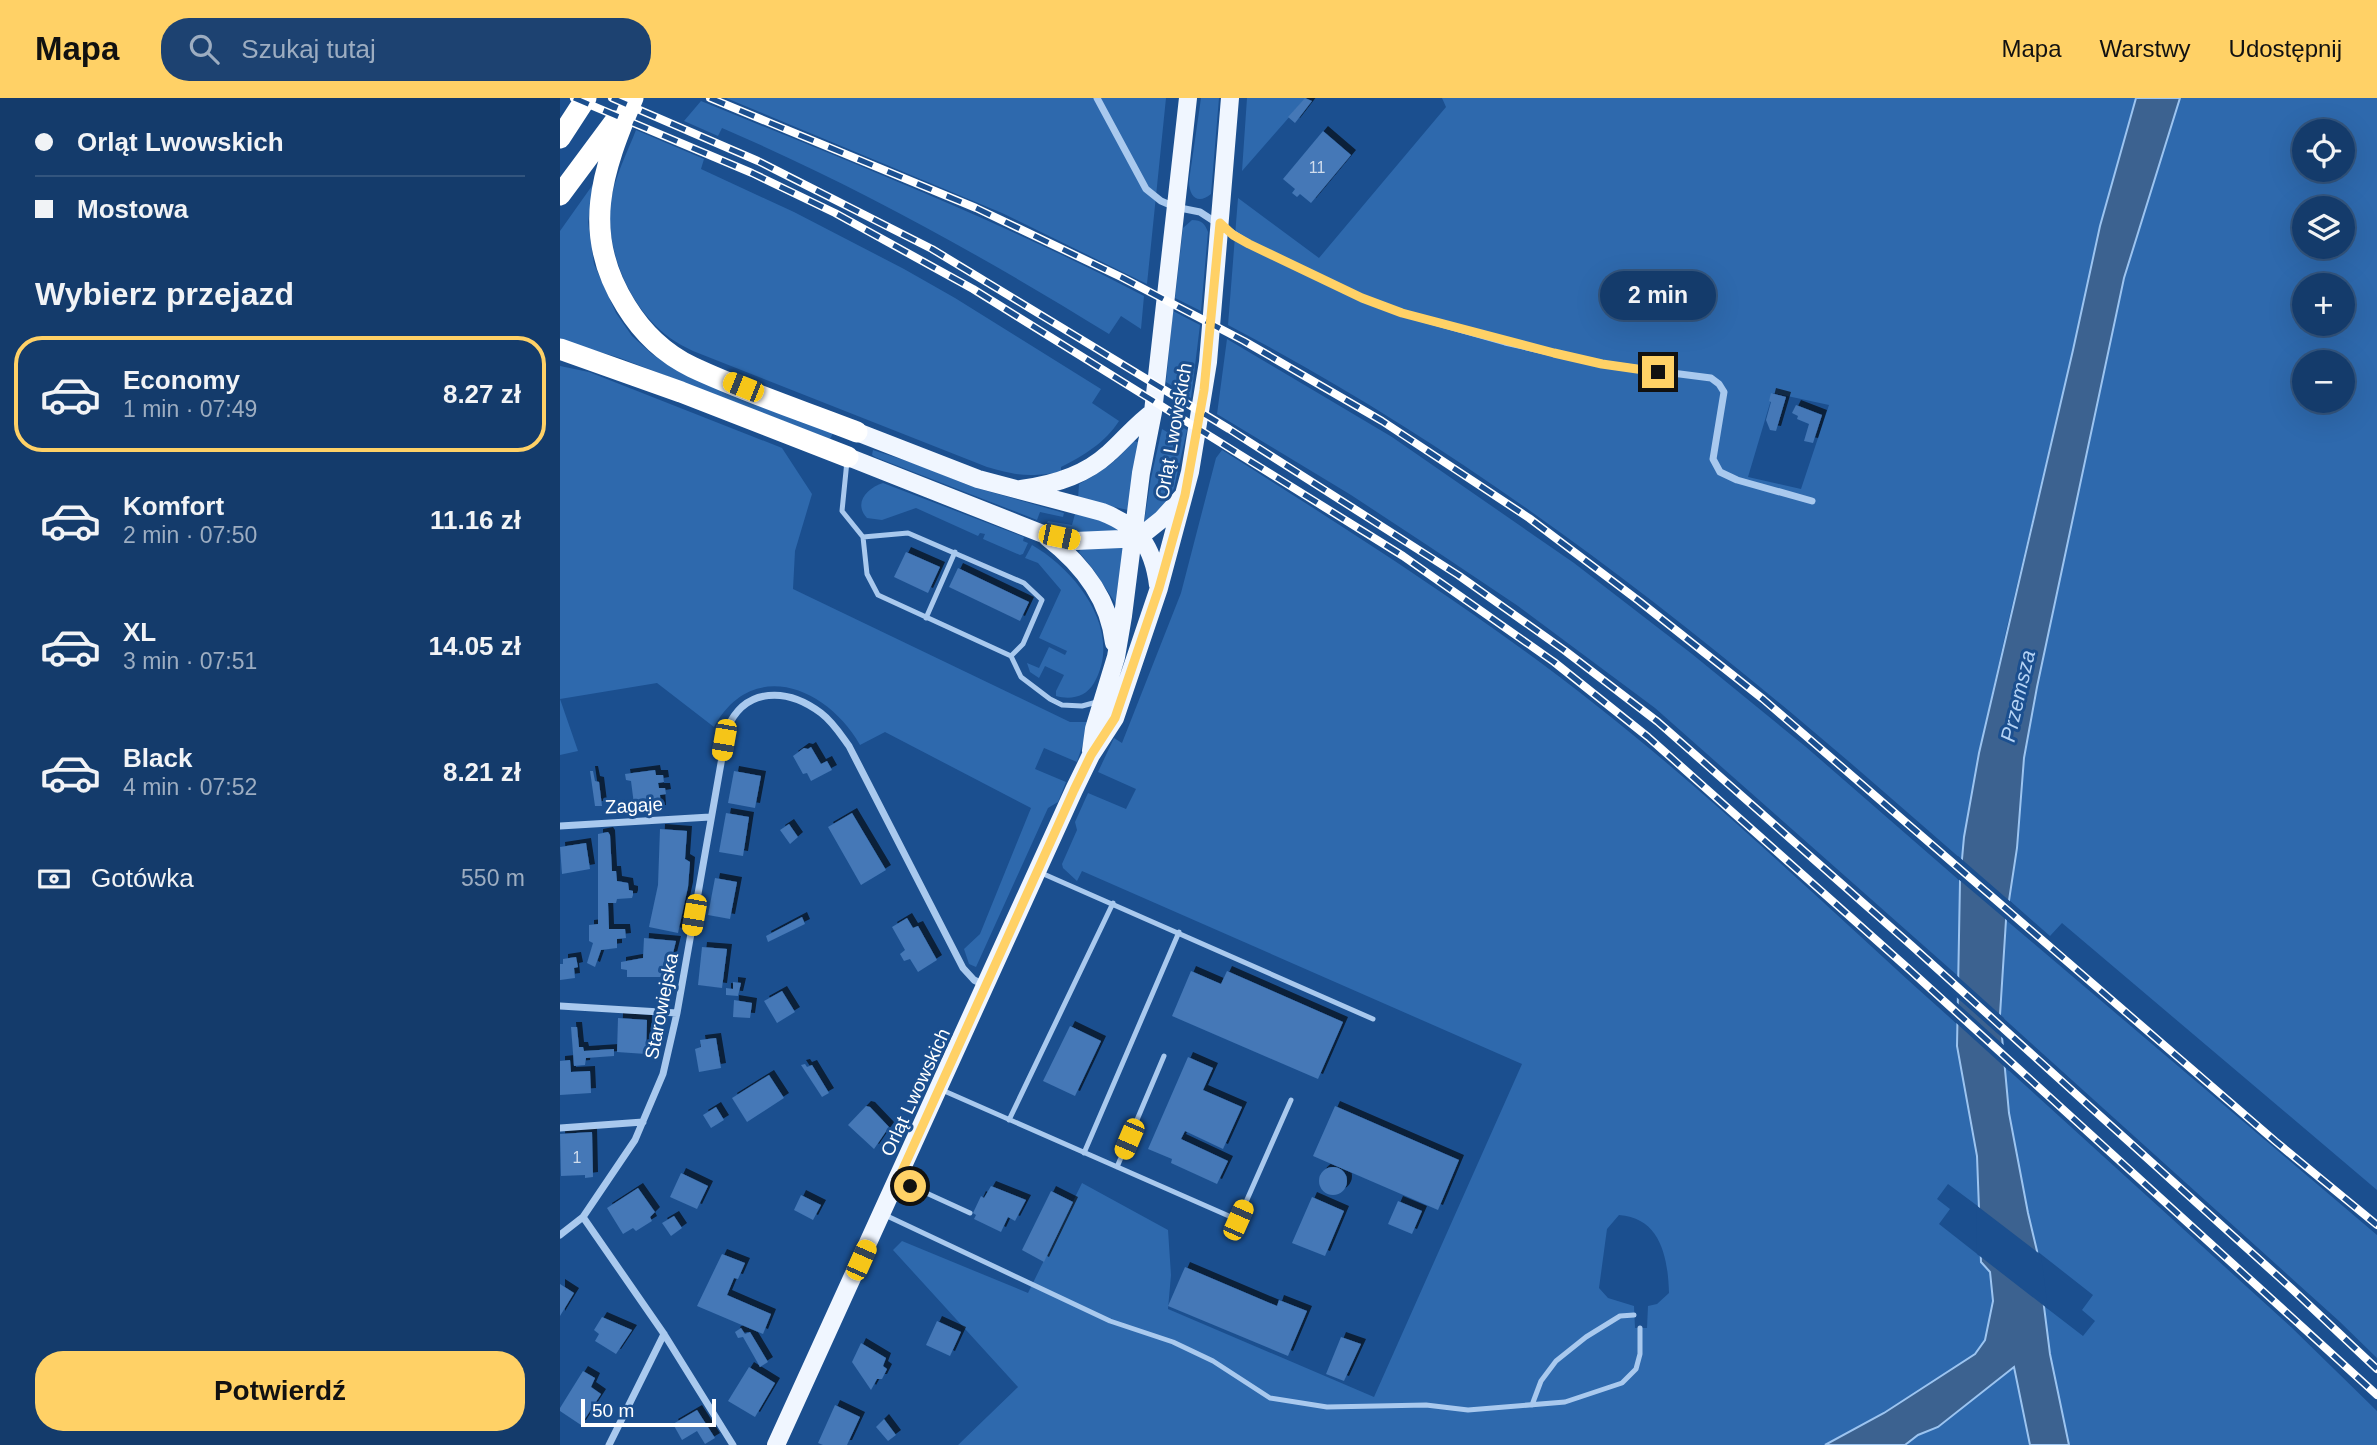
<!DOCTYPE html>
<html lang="pl">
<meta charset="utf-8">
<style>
:root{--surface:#143b6b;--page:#1d4271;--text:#f1f3f6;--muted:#9dadc1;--line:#33557e;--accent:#ffd166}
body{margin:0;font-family:Arial,sans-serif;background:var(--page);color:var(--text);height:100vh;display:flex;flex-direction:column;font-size:26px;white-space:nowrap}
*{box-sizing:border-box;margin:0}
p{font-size:23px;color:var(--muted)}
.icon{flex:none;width:38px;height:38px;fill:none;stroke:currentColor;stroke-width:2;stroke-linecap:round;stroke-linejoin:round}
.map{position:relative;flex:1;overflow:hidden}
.details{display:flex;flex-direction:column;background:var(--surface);width:560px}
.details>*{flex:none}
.guide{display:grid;align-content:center;height:154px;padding:0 35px;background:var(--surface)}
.buttons{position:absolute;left:1732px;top:21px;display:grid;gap:14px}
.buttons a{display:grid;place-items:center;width:63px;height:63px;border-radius:50%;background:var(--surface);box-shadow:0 7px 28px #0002,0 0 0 2px var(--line);font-size:35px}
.scale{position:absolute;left:21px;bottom:18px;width:135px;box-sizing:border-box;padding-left:7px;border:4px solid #fff;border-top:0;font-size:19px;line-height:24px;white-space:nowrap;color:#fff;-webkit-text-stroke:5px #1b4f8f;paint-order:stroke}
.end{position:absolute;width:32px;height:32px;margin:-16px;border:9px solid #ffd166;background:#111;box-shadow:0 0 0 4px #111}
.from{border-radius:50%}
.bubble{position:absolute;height:49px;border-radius:24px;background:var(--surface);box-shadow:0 7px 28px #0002,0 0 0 2px var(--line);font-size:23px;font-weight:700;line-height:49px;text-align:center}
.car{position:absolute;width:21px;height:42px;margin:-21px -10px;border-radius:9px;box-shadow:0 0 5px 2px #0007;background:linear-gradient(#f5c518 24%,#345 0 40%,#f5c518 0 76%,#345 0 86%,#f5c518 0)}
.guide b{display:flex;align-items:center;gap:24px;height:66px;font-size:26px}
.guide b+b{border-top:2px solid var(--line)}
.guide i{width:18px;height:18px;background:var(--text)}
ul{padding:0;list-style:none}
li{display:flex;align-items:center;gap:21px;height:116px;margin:0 14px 10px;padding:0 21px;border:4px solid transparent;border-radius:28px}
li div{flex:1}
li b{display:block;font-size:26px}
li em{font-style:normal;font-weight:700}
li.current{border-color:var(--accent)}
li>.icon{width:63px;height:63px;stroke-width:1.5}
h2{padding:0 35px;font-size:32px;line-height:84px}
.pay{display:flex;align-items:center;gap:18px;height:77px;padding:0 35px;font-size:26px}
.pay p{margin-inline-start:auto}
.cta{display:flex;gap:14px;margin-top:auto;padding:14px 35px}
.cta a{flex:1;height:80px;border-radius:28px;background:var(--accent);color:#111;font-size:28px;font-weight:700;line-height:80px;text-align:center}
header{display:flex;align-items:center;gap:42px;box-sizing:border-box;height:98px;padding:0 35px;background:var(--accent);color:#111}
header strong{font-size:33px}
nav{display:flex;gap:38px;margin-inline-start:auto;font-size:24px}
.search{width:490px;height:63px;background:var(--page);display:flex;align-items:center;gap:18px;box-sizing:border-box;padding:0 24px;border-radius:28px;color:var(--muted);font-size:26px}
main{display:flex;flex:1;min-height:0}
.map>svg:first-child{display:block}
.green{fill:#2e69ad;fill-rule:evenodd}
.water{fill:#3c6290;stroke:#9cc4f0;stroke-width:2}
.pier{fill:#1b4f8f}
.building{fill:#4478b7;filter:url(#shadow)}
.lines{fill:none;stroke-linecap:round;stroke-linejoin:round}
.lane{stroke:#a9c9ee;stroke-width:5}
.street{stroke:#a9c9ee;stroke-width:7}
.primary{stroke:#f0f6ff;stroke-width:18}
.highway{stroke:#fff;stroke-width:21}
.rail-casing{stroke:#fff;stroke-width:8}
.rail{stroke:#1b4f8f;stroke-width:5;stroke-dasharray:16;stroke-linecap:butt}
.route{stroke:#ffd166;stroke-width:9}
.labels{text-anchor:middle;stroke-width:6;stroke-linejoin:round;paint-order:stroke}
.number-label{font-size:16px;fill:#d0dded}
.street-label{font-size:19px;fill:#fff;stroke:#1b4f8f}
.water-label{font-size:21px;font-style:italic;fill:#b5d3f5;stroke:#1b4f8f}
</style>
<header>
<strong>Mapa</strong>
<div class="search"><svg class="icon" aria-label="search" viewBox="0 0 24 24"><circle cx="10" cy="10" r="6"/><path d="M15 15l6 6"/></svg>Szukaj tutaj</div>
<nav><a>Mapa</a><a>Warstwy</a><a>Udostępnij</a></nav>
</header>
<main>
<section class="details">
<div class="guide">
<b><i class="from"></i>Orląt Lwowskich</b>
<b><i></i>Mostowa</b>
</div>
<h2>Wybierz przejazd</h2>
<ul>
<li class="current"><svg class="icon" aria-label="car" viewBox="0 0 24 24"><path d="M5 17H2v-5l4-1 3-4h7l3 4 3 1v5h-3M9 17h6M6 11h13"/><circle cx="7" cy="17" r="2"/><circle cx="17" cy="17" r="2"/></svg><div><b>Economy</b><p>1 min · 07:49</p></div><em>8.27 zł</em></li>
<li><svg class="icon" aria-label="car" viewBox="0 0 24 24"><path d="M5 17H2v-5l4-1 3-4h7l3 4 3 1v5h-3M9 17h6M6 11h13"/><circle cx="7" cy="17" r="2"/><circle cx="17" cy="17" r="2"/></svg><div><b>Komfort</b><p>2 min · 07:50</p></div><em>11.16 zł</em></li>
<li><svg class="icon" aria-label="car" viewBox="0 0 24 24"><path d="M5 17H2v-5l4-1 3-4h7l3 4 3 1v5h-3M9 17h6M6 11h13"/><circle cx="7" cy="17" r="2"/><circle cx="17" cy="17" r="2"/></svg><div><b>XL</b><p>3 min · 07:51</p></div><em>14.05 zł</em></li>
<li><svg class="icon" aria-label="car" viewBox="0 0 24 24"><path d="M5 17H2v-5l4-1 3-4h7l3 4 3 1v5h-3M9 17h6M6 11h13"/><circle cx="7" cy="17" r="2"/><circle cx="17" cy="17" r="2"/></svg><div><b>Black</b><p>4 min · 07:52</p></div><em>8.21 zł</em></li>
</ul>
<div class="pay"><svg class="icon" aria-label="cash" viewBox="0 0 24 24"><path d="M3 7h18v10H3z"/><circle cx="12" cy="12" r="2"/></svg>Gotówka<p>550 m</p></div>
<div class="cta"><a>Potwierdź</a></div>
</section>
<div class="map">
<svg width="1817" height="1347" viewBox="0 0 1817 1347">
<defs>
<filter id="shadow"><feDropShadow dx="5" dy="-5" stdDeviation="0" flood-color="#0009"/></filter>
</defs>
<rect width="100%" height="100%" fill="#1b4f8f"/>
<!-- green -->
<path class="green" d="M166 0H606L587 186 442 115Z
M641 0H659L651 96C638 107 629 99 629 83Z
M687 0H746L682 73Z
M882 0H1576L1540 128 1513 252 1446 533 1419 655 1401 761C1348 715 1295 668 1241 623 1062 473 875 335 668 227L678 100 759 160 886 9ZM1213 295 1269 307 1241 391 1188 379Z
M1620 0H1817V1092L1502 825 1490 838 1449 802 1457 750 1464 660 1477 589 1564 180ZM1745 33H1783V72H1745ZM1745 110H1783V149H1745ZM1745 187H1783V226H1745ZM1745 264H1783V303H1745Z
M141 3C290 64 441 123 584 198L581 231 561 218 549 236C424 159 297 88 162 30L158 38 124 23Z
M76 32 144 61 141 71 234 114 344 171 395 200 541 291 532 305 559 323C546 344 523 358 501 369V374C470 379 458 378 427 369L133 253C125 249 117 245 110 240 70 211 44 151 51 103 55 78 67 55 76 32Z
M34 85 28 124 34 166 56 215 72 238 92 256 119 273 273 335 270 341 60 260 0 242V133Z
M632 122C642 122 645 126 648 134L641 213 615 200 623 130Z
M613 213 640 227 631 300 606 284Z
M667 241 832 339 1014 465 1132 556 1246 649 1400 783 1398 878 1095 610 958 508 870 449 791 397 657 316Z
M0 268 29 274 222 350 252 396 235 453 233 491 510 624H530L517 664 484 650 475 671 506 684 498 704 488 710 416 869 409 866 404 851 420 836 471 710 325 634 300 647C267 589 192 559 154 629L97 585 0 601 18 653 0 657Z
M613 324 627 332 614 390 606 407 584 425 591 380 602 331 607 334Z
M573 343 578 344 571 410 568 412 518 401 519 386C540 375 558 363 573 343Z
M313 352 359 367 413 389 504 415 503 419 480 414 477 422 315 359 312 357Z
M662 352C790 433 918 514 1037 608 1163 707 1278 820 1397 926V948L1417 1058 1419 1109 1388 1086 1377 1101 1390 1111 1379 1126 1421 1159C1422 1166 1426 1167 1429 1174 1436 1188 1432 1227 1425 1242 1423 1246 1418 1251 1415 1256L1324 1315 1265 1347H398L458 1289 333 1152 342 1143 468 1195 522 1085 608 1132 611 1177 608 1211 814 1299 962 966 522 773 517 783 503 770 502 766 517 732 515 724 528 695 566 711 576 691 538 674 554 640 562 645 621 495 656 360ZM1059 1117C1101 1120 1108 1160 1109 1195L1097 1206 1088 1208 1087 1230H1075L1074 1208 1048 1200 1039 1190 1047 1131Z
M323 385 464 439 463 443 468 445 463 456 460 457 423 441 425 436 420 435 418 438 356 410 322 422 307 420C293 405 307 390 323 385Z
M515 416 548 423 561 433 519 435 487 425 488 423 512 427Z
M472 447C516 472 564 533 534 585 526 599 511 602 496 598V593L504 577 485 568 479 580 470 574 467 565 479 570 489 549 505 557 507 553 479 540 501 492 478 465 465 460Z
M563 449 565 450 558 509 533 471 519 454 521 451Z
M1446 822 1817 1137V1260L1779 1223 1440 917Z
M1445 969 1731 1229 1817 1313V1347H1509L1490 1256 1484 1208 1523 1238 1535 1223 1522 1212 1533 1197 1477 1153 1468 1115 1449 1015Z
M1454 1269 1470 1347H1345L1358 1337 1378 1329Z"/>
<!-- water -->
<path class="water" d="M1576 0H1620L1564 180 1477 589 1464 660 1457 750 1446 822 1440 917 1449 1015 1468 1115 1477 1153 1490 1256 1509 1347H1470L1454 1269 1378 1329 1358 1337 1345 1347H1265L1324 1315 1415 1256 1425 1242 1433 1203 1430 1174 1421 1164 1417 1058 1397 948 1400 783 1404 739 1419 655 1513 252 1540 128Z"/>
<!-- pier -->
<path class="pier" d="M1398 758 1452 805 1450 825 1397 780Z
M1394 875 1444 920 1447 944 1394 897Z
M1394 902 1447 950 1449 973 1394 923Z
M1416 1107 1481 1157 1488 1211 1417 1156Z"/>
<!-- building -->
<path class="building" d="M745 0 752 3 735 25 728 19Z
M763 33 791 57 751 105 740 96 737 99 732 95 735 91 723 81Z
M1211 295 1226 299 1216 333 1210 332 1206 322 1211 304 1209 303Z
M1236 307 1262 317 1253 345 1244 343 1249 326 1237 321 1238 318 1232 315Z
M346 454 380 469 368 495 334 479Z
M398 470 469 504 460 523 389 489Z
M251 649 261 666 267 663 272 672 251 683 247 675 243 676 233 658 244 650 248 651Z
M95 672 96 677H103L104 684 98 685 99 690H105L106 696 100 697 101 712 75 714 71 683 66 682 65 676Z
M30 673H33L35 683 39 684 42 708H35Z
M174 673 201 678 195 710 168 705Z
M166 715 189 719 183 758 159 754Z
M292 715 326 772 301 787 268 729Z
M229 726 238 739 230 746 220 732Z
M100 731 127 733 125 761 130 764 128 789 118 835 89 829 98 787Z
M48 734 50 737 52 773H56L57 783 68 785 69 792 73 793V797L72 800 57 801 56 805H48L49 831H65L66 840 57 841V850L41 852 35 869 27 865 33 845 29 843V827L38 826V736Z
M26 745 30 771 2 776 0 749Z
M155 780 177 784 170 821 148 817Z
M242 819 245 826 208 844 206 838Z
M347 820 353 830 358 828 377 862 358 874 350 861 344 863 340 856 345 852 332 829Z
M84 840 116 843 107 879H67V872L61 871V864L83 860Z
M142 849 167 851 162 890 138 887Z
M16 859 18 869 14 870 15 880 0 882V866H3V861Z
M631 873 661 886 667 873 783 924 758 981 612 918Z
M173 884 181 885 178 898 166 897V890L173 891Z
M222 893 235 914 217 925 204 903Z
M174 902 192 905 190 920 173 919Z
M58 920 87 922 86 956 57 954Z
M510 928 541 943 515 998 483 983Z
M11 929H17L19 949H23L24 953 54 951V958L26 960 25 967 14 968Z
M156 940 161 970 139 974 135 951 141 949 140 942Z
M628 959 653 970 643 992 682 1009 663 1051 625 1033 621 1041 668 1063 657 1086 611 1065 612 1061 588 1051Z
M10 962 11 974 30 973 31 995 0 997V963Z
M245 966 247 969 252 967 269 995 262 999 241 967Z
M209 977 224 1000 187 1024 172 1000Z
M306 1008 310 1009 329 1029 314 1051 288 1027Z
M775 1008 899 1062 878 1112 753 1058Z
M156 1009 164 1022 151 1030 143 1017Z
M32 1034 33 1079 25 1080V1077L1 1078 0 1036Z
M759 1083a14 14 0 1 1 28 0a14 14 0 1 1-28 0Z
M121 1075 148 1088 137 1111 110 1099Z
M431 1088 466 1102 455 1123 448 1119 441 1134 414 1121 416 1117 413 1115 421 1098 424 1100Z
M78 1090 95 1114 90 1119 92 1123 76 1133 73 1130 63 1136 47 1110Z
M491 1093 513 1104 484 1164 462 1152Z
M241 1097 261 1107 253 1122 234 1112Z
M752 1099 784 1113 765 1158 732 1145Z
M838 1103 862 1113 852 1136 828 1126Z
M114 1118 122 1130 111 1138 102 1125Z
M162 1156 185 1165 178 1181 174 1180 167 1197 211 1216 203 1236 137 1208Z
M625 1169 717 1208 719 1202 747 1213 728 1258 608 1208Z
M0 1186 14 1195 0 1218Z
M42 1219 72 1232 56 1256 35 1243 39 1236 34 1232Z
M377 1223 401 1234 390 1258 366 1247Z
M181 1230 185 1236 190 1234 208 1264 200 1269 183 1239 178 1240 175 1234Z
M781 1239 801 1246 784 1283 766 1276Z
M301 1245 326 1260 323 1268 327 1271 322 1281H317L311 1292 292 1264Z
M189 1269 215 1285 195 1319 168 1303Z
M23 1273 35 1280 31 1289 41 1296 21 1327 0 1313V1310Z
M275 1307 300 1319 287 1347H263L258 1345Z
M137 1312 155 1340 145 1346 137 1333 122 1342 113 1326Z
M324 1321 336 1337 328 1343 316 1329Z"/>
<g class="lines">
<!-- lane -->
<path class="lane" d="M287 363 282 413 303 439 307 476 318 497 451 558 461 579 490 601 502 607 522 608 537 604
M303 439 348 435 464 485 482 502 463 546 451 558
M366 520 395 454
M479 774 813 921
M382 992 678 1122 731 1002
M449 1022 553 805
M524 1055 619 834
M557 1069 604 958
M340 1083 410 1115
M325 1117 550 1223 613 1244 653 1263 710 1300 767 1309 866 1307 908 1312 1005 1304 1062 1285 1076 1271 1080 1256V1230
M972 1307 981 1283 996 1263 1026 1239 1060 1218 1074 1217"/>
<!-- street -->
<path class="street" d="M537 0 586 91 601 103 615 109 640 114 689 146 802 200 842 215 945 244 1042 266 1151 280 1159 286 1164 294 1153 361 1160 374 1177 382 1252 403
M0 728 150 719
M0 908 117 915
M0 1030 83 1024
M23 1119 104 1236 173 1347
M0 1137 23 1119 75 1042 103 976 117 915 167 631C185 588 228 590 261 615 273 624 281 637 289 648L403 870 414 882 424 887
M49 1347 104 1236"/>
<!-- primary -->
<path class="primary" d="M297 334 418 381 542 414C578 428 593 448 598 487
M288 359 483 436 515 443 561 441 575 434 587 433 602 421 622 399
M461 391C492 387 524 378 548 356 564 342 575 327 593 314
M487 439C522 466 549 500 554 545
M531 653 534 631 556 559 563 518 581 375 593 314 628 0
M216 1347 514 692 531 657 555 620 599 490 630 374 648 264 670 0"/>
<!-- highway -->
<path class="highway" d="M73 0C42 73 20 135 66 208 82 234 105 256 132 269 185 294 243 313 297 334
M0 40 26 0
M0 97 55 23
M0 251 121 294 288 359"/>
<defs>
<path id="rail" d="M14 0 192 75 275 115 413 191 843 458 994 564 1088 639 1351 873 1817 1297
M52 0 198 63 372 151 669 331 898 477 1004 552 1098 624 1352 848 1732 1191 1817 1271
M150 0 416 110 561 179 684 243 822 323 969 420 1079 503 1203 601 1715 1043 1817 1127"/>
</defs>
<!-- rail casing -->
<use href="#rail" class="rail-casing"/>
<!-- rail -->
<use href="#rail" class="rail"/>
</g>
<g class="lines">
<!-- route -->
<path class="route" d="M350 1088 338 1082 514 692 531 657 555 620 599 490 625 397 644 292 660 125 673 137 689 146 802 200 842 215 994 255 1042 266 1098 274"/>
</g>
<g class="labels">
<!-- number labels -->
<g class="number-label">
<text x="757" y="75">11</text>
<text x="17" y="1065">1</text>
</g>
<!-- street labels -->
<g class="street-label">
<text transform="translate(613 333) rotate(-80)" y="7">Orląt Lwowskich</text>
<text transform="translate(74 707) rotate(-3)" y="7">Zagaje</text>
<text transform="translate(101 908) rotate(-79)" y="7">Starowiejska</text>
<text transform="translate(355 994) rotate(-65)" y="7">Orląt Lwowskich</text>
</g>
<!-- water labels -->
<g class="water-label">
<text transform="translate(1458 598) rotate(-77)" y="7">Przemsza</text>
</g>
</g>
</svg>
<div class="buttons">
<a><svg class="icon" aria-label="locate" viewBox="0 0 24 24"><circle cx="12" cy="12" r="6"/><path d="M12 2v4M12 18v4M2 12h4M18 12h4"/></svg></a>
<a><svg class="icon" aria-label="layers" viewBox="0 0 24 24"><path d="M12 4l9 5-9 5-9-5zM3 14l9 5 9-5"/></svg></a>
<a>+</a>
<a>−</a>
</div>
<div class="scale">50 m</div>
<i class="end from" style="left:350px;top:1088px"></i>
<i class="end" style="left:1098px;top:274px"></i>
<div class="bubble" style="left:1040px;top:173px;width:116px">2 min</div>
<i class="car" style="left:183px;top:289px;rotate:292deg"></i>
<i class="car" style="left:499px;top:439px;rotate:102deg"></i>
<i class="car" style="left:164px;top:642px;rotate:190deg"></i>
<i class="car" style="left:134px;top:817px;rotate:190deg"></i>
<i class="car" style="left:569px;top:1041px;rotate:203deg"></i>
<i class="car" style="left:678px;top:1122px;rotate:24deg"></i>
<i class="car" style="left:301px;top:1162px;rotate:24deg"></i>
</div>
</main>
